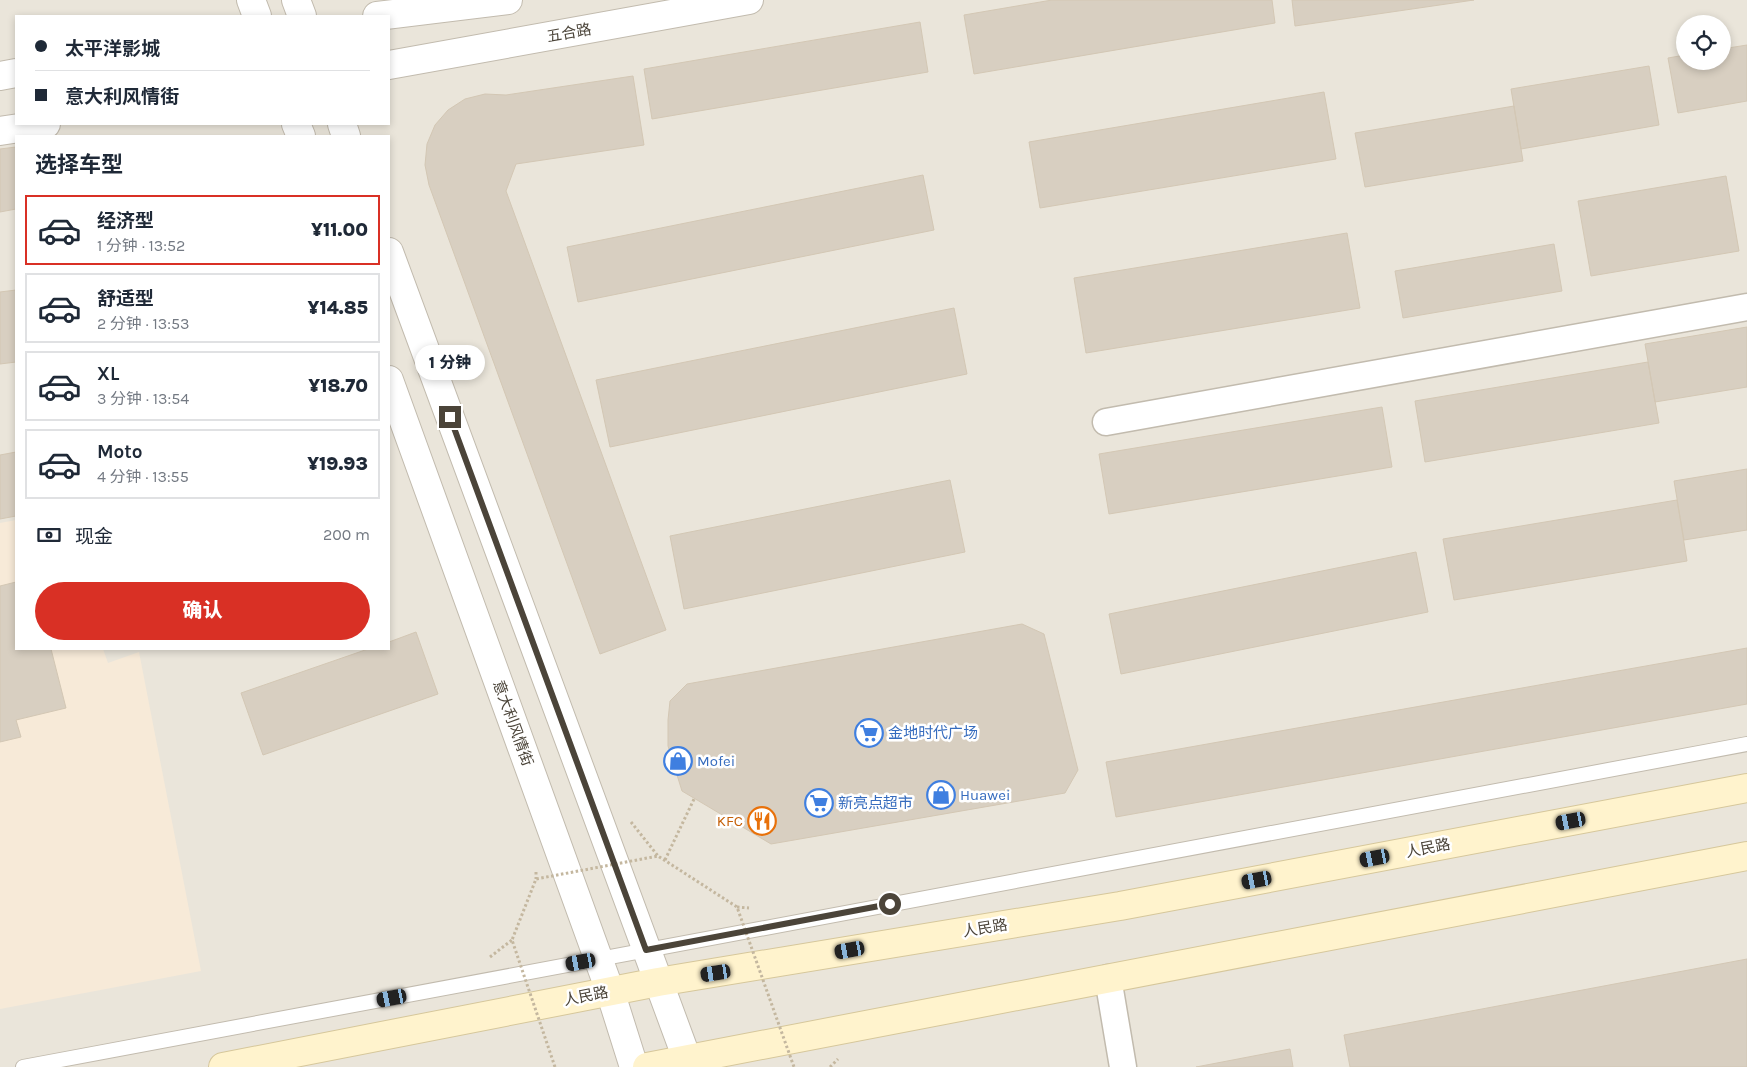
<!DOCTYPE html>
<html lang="zh">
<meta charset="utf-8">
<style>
:root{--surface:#fff;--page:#f2f2f3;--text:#1f2937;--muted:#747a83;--line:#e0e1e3;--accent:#d93025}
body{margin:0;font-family:Karla,"Noto Sans SC",sans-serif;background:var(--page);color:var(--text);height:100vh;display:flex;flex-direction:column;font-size:19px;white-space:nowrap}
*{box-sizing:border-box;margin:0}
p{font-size:16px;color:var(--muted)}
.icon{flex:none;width:28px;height:28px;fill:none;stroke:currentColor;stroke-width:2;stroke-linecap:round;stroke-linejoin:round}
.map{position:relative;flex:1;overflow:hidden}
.side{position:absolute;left:15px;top:135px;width:375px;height:515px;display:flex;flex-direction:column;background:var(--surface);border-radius:0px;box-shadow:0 2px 8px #0003}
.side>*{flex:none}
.banner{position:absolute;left:15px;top:15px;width:375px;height:110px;border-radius:0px;box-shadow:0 2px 8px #0003;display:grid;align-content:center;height:110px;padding:0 20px;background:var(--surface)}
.fabs{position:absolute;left:1676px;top:15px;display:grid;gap:10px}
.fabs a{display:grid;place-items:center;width:55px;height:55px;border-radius:50%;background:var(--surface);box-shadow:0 2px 8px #0003;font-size:25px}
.end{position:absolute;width:22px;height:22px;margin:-11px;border:6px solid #4b4439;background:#fff;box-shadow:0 0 0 2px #fff}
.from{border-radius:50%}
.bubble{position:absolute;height:35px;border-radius:18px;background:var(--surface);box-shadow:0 2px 8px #0003;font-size:16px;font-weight:800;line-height:35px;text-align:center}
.car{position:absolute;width:15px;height:30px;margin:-15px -8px;border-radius:6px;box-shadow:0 0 4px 1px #0007;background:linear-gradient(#222 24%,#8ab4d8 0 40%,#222 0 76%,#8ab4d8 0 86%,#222 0)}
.banner b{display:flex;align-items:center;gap:18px;height:48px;font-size:19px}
.banner b+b{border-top:1px solid var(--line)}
.banner i{width:12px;height:12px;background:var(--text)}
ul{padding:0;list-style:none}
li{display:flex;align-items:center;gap:15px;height:70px;margin:0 10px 8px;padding:0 10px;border:2px solid var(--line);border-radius:0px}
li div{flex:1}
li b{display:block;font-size:19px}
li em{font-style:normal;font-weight:800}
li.active{border-color:var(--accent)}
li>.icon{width:45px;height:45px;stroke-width:1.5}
h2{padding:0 20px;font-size:22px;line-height:60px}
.pay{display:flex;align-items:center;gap:12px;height:55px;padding:0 20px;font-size:19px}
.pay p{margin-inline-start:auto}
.button{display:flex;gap:10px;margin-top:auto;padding:10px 20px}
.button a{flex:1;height:58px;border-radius:30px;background:var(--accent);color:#fff;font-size:20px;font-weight:800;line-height:58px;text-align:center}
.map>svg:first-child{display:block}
.residential{fill:#eae5da;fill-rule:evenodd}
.commercial{fill:#f7ead8}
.building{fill:#d8cfc1;stroke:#d3c7b4}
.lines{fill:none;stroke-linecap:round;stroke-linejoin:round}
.service-casing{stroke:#c2bbae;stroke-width:16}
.minor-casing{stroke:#c2bbae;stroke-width:29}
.tertiary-casing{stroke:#c2bbae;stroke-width:30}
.secondary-casing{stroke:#d6c79b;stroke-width:30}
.path{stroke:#c4b79f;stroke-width:3;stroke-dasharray:2.5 2.5;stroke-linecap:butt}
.service{stroke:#fff;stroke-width:14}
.minor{stroke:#fff;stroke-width:26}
.tertiary{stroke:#fff;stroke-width:28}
.secondary{stroke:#fff3cd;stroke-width:28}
.path-bridge{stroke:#c4b79f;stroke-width:3;stroke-dasharray:2.5 2.5;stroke-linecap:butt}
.route{stroke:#4b4439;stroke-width:6}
.labels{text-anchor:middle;stroke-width:5;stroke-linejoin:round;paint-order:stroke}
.street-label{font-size:15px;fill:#4b4439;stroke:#fff}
.shop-label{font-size:15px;fill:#366cbe;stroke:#fff;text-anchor:start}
.food-label{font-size:15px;fill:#c56008;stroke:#fff;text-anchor:end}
</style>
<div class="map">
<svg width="1747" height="1067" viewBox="0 0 1747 1067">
<rect width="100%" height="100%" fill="#f6f3ec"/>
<!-- residential -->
<path class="residential" d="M0 0H1747V1067H0ZM16 16H389V124H16ZM1685 24H1722V61H1685ZM16 136H389V649H16Z"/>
<!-- commercial -->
<path class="commercial" d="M16 520V649H103L108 663 139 652 201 971 0 1009V523Z"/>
<!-- building -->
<path class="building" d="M1052 0H1272L1275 23 974 74 964 15Z
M1292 0H1474L1295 26Z
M920 22 928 72 652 119 644 69Z
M1747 45V101L1678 113 1668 58 1685 55V61H1722V49Z
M1649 66 1659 125 1521 149 1511 89Z
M633 76 644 145 516 164 506 191 666 630 600 654 429 185 425 165 427 144 435 125 448 110 465 99 485 94 506 95Z
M1324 92 1336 159 1040 208 1029 142Z
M1514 106 1523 161 1365 187 1355 133Z
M16 147V209L0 212V149Z
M923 175 934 230 578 302 567 247Z
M1726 176 1739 251 1591 276 1578 201Z
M1347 233 1360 308 1086 353 1074 278Z
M1554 244 1562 291 1403 318 1395 271Z
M16 290V362L0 364V292Z
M954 308 967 374 610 447 596 380Z
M1747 327V387L1655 402 1645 344Z
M1648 362 1659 423 1425 462 1415 401Z
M1382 407 1392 467 1109 514 1099 454Z
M16 452V516L0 519V455Z
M1747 469V530L1684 540 1674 481Z
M950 480 965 552 684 609 670 536Z
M1677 500 1687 561 1454 600 1443 539Z
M1416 552 1428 612 1121 674 1109 614Z
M16 582V649H51L66 708 16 720 21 737 0 742V586Z
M1022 624 1044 634 1078 770 1065 793 771 844 682 791 668 746V720L670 701 687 684Z
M416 632 438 694 263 755 241 693 368 649H389V642Z
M1747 648V704L1116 817 1106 762Z
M1747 959V1067H1350L1344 1035Z
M1290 1049 1293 1067H1196Z"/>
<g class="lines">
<defs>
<path id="service" d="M23 1067 1747 744"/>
<path id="minor" d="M1106 422 1747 307
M1108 978 1123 1067"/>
<path id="tertiary" d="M251 0 257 16
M296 0 302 16
M377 16 508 0
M389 65 749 0
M0 76 16 73
M296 124 301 136
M342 124 346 136
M0 131 46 124
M389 252 690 1067
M389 380 610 991 634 1067"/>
<path id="secondary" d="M223 1067 658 982 1120 906 1747 788
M647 1067 1747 856"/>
</defs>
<!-- service casing -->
<use href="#service" class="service-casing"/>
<!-- minor casing -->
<use href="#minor" class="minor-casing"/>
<!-- tertiary casing -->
<use href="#tertiary" class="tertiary-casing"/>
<!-- secondary casing -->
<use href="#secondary" class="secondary-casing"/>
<!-- path -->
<path class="path" d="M631 822 658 856
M665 860 694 799
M536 872V879
M737 907 749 908
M490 957 512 940
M830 1067 838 1059"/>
<!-- service -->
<use href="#service" class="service"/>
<!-- minor -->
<use href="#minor" class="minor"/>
<!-- tertiary -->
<use href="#tertiary" class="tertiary"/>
<!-- secondary -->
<use href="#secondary" class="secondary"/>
<!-- path-bridge -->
<path class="path-bridge" d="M555 1067 512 940 536 879 658 856 737 907 794 1067"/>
</g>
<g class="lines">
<!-- route -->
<path class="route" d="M450 417 646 950 890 904"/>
</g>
<!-- icons -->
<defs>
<symbol id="supermarket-ring" viewBox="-11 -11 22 22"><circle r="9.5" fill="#fff" stroke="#3f7fe0" stroke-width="1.5"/><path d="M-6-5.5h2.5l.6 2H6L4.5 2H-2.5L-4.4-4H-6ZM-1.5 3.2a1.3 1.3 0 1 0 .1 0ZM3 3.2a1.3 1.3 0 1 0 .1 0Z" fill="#3f7fe0"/></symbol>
<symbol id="shop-ring" viewBox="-11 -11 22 22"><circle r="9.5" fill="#fff" stroke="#3f7fe0" stroke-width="1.5"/><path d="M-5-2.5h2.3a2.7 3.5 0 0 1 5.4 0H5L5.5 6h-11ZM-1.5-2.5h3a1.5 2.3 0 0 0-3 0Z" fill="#3f7fe0"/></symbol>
<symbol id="restaurant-ring" viewBox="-11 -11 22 22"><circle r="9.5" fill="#fff" stroke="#e8710a" stroke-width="1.5"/><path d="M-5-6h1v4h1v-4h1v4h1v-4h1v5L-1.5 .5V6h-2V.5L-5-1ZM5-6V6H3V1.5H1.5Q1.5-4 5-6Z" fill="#e8710a"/></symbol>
</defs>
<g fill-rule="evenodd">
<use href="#supermarket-ring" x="853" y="717" width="32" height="32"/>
<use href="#shop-ring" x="662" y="745" width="32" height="32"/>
<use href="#shop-ring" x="925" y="779" width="32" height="32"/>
<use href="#supermarket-ring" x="803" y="787" width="32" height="32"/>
<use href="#restaurant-ring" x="746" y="805" width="32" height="32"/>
</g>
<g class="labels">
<!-- street labels -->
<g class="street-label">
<text transform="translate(569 33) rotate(-10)" y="5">五合路</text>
<text transform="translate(513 723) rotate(70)" y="5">意大利风情街</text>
<text transform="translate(1428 848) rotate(-11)" y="5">人民路</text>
<text transform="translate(985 928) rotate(-9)" y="5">人民路</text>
<text transform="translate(586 996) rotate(-11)" y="5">人民路</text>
</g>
<!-- shop labels -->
<g class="shop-label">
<text x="888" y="738">金地时代广场</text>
<text x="697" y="766">Mofei</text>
<text x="960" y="800">Huawei</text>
<text x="838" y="808">新亮点超市</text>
</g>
<!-- food labels -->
<g class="food-label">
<text x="743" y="826">KFC</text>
</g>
</g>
</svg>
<div class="fabs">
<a><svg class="icon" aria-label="locate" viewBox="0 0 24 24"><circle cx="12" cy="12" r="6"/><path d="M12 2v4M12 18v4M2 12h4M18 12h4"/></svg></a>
</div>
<i class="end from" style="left:890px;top:904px"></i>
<i class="end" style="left:450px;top:417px"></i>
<div class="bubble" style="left:415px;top:345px;width:70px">1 分钟</div>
<i class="car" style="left:1571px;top:821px;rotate:259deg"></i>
<i class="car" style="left:1375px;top:858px;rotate:259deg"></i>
<i class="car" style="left:1257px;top:880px;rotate:259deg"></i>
<i class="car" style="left:850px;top:950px;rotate:260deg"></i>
<i class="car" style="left:581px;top:962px;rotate:260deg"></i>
<i class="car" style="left:716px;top:973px;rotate:261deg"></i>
<i class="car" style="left:392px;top:998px;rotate:259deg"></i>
<div class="banner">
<b><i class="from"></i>太平洋影城</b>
<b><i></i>意大利风情街</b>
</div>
<section class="side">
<h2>选择车型</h2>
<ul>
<li class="active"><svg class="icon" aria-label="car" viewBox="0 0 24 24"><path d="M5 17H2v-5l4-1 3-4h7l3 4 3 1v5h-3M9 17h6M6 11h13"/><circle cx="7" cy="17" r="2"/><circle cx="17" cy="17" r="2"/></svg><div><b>经济型</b><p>1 分钟 · 13:52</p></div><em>¥11.00</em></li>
<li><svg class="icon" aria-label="car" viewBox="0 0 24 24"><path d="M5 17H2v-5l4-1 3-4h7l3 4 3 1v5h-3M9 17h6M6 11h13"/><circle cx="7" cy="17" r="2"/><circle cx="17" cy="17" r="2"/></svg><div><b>舒适型</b><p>2 分钟 · 13:53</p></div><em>¥14.85</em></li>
<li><svg class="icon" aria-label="car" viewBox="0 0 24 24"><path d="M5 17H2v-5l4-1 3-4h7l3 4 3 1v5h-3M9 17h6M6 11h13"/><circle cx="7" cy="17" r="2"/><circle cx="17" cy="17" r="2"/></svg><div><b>XL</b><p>3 分钟 · 13:54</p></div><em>¥18.70</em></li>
<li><svg class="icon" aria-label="car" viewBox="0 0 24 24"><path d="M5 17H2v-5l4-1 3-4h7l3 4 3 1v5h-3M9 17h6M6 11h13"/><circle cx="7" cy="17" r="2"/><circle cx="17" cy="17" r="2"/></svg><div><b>Moto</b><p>4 分钟 · 13:55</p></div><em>¥19.93</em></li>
</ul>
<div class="pay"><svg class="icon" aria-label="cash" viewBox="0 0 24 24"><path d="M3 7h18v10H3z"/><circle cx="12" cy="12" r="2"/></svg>现金<p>200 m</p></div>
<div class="button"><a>确认</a></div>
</section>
</div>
